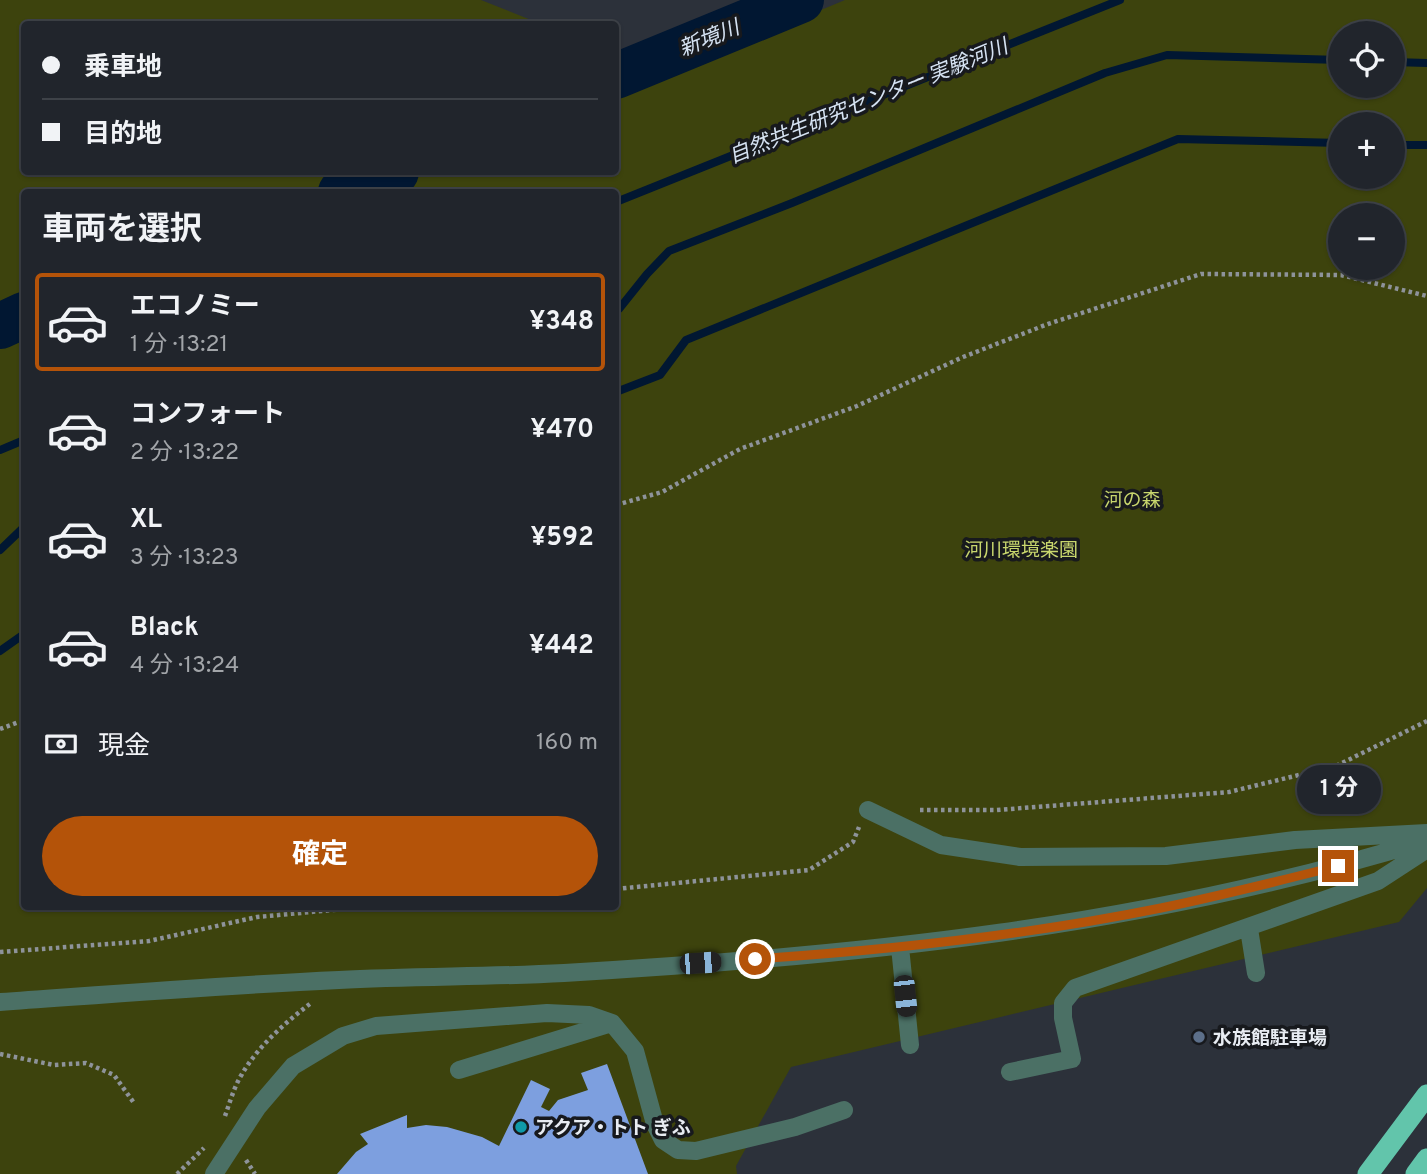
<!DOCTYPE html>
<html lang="ja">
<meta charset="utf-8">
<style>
:root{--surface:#21252c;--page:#292d34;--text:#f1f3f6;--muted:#a2a5a9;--line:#3e4248;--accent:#b45309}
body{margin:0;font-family:Overpass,"Noto Sans JP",sans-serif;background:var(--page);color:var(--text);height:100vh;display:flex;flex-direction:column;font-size:26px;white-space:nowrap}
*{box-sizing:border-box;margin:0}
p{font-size:23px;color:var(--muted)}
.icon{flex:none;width:38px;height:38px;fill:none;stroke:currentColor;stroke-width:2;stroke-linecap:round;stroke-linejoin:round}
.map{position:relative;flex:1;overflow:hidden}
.details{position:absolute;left:21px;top:189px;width:598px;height:721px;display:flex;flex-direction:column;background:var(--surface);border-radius:7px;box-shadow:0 2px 5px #0004,0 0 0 2px var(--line)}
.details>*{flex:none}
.top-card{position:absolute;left:21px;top:21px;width:598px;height:154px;border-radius:7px;box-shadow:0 2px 5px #0004,0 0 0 2px var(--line);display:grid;align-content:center;height:154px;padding:0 21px;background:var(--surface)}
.fabs{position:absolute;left:1328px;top:21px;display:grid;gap:14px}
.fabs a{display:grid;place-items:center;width:77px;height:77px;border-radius:50%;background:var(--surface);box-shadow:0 2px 5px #0004,0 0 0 2px var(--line);font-size:35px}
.end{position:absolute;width:32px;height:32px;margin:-16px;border:9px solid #b45309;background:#fff;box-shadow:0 0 0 4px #fff}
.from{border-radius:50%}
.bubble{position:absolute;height:49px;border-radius:24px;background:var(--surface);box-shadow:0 2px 5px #0004,0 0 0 2px var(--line);font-size:23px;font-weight:700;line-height:49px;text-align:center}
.car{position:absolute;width:21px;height:42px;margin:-21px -10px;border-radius:9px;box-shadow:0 0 5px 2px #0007;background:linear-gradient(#222 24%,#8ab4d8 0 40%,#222 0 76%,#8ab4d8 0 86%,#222 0)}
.top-card b{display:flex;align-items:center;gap:24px;height:66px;font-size:26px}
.top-card b+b{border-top:2px solid var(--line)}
.top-card i{width:18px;height:18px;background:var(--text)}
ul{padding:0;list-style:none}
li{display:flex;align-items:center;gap:21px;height:98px;margin:0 14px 10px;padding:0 7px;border:4px solid transparent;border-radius:7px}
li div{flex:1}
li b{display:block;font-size:26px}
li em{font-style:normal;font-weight:700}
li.active{border-color:var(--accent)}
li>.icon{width:63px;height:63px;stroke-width:1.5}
h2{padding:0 21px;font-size:32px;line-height:84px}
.pay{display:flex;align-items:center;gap:18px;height:77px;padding:0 21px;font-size:26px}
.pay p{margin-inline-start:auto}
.primary-button{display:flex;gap:14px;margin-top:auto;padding:14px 21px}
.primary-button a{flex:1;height:80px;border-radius:42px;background:var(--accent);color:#fff;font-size:28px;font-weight:700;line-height:80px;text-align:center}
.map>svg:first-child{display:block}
.green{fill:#3d430d;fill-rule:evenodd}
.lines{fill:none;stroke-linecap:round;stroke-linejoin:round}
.stream{stroke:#011732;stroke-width:8}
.river{stroke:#011732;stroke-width:46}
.building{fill:#7d9fdf}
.path{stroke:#8e939a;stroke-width:4.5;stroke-dasharray:3.5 3.5;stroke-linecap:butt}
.minor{stroke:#4b7065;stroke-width:18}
.highway{stroke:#62c5ab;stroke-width:21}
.route{stroke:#b45309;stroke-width:9}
.service-dot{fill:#5c6f8a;stroke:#17191d;stroke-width:2.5}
.culture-dot{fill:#0f9aa8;stroke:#17191d;stroke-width:2.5}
.labels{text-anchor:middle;stroke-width:7;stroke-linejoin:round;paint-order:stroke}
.park-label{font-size:19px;fill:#c8d66d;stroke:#17191d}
.poi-label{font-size:19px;font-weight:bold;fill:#e8ecf2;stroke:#17191d;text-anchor:start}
.water-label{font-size:21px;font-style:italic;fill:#d6e3f3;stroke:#17191d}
</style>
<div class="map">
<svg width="1427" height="1174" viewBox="0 0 1427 1174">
<rect width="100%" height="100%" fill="#2c313a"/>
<!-- green -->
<path class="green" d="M0 0H481L541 24H24V172H398L388 189 429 172H616V95L845 0H1427V888L1399 922 791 1067 736 1166 737 1174H0ZM1340 33H1393V86H1340ZM1340 124H1393V177H1340ZM24 192H616V906H24ZM1340 215H1393V268H1340Z"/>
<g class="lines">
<!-- stream -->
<path class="stream" d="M1393 62 1427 63
M1393 145H1427
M616 202 1120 0
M616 310 619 309 647 274 669 251 792 203 1105 73 1167 55 1340 60
M616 392 660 375 686 340 1178 139 1340 143
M0 450 24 440
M0 550 24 527
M0 651 24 634"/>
<!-- river -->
<path class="river" d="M616 76 801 0
M341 192 396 172
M0 326 24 315"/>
</g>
<!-- building -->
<path class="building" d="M607 1064 648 1174H337L356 1152 368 1144 360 1134 407 1115V1128L426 1125 447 1127 482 1137 499 1146 531 1080 550 1089 541 1107 549 1111 558 1100 588 1090 581 1073Z"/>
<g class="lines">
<!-- path -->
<path class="path" d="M616 505 662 492 740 449 857 406 963 357 1048 324 1201 274 1341 275 1427 296
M0 729 24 720
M920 810H997L1229 792 1336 766 1427 721
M616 889 809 870 853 842 859 827
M0 952 149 941 257 917 376 906
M0 1054 54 1065 86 1063 114 1075 134 1103
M225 1116C230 1102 234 1087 242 1074 259 1045 285 1023 311 1003
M246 1160 255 1174
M177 1174 204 1148"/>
<!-- minor -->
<path class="minor" d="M868 810 941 845 1020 857 1166 856 1295 840 1427 833
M1249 929 1256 973
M900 947 910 1045
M0 1002C113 994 226 985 339 980 414 976 489 977 564 973 858 956 1144 927 1427 840
M459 1070 612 1023
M1010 1072 1072 1059 1063 1018V1003L1075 988 1378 881 1427 849
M214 1174 257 1108 293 1066 343 1036 376 1026 547 1013 589 1015 612 1023 635 1051 655 1124 663 1140 678 1150 696 1151 795 1127 844 1110"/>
<!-- highway -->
<path class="highway" d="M1368 1174 1427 1095
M1416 1174 1427 1159"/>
</g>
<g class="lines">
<!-- route -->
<path class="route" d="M755 959C891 950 1028 935 1161 908 1220 896 1279 881 1338 866"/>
</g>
<!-- markers -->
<circle class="service-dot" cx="1199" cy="1037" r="7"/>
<circle class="culture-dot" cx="521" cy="1127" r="7"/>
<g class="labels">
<!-- park labels -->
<g class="park-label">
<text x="1132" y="506">河の森</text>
<text x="1021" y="556">河川環境楽園</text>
</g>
<!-- poi labels -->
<g class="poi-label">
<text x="1213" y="1044">水族館駐車場</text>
<text x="535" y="1134">アクア・トト ぎふ</text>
</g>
<!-- water labels -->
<g class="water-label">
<text transform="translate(709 38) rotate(-22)" y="7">新境川</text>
<text transform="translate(868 101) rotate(-22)" y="7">自然共生研究センター 実験河川</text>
</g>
</g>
</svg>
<div class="fabs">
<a><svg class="icon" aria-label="locate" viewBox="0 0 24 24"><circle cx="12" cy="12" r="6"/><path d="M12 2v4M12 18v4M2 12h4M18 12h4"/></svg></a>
<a>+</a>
<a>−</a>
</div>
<i class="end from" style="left:755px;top:959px"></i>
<i class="end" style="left:1338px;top:866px"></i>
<div class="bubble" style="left:1297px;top:765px;width:84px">1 分</div>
<i class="car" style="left:700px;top:963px;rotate:86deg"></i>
<i class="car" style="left:905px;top:996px;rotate:174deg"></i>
<div class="top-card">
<b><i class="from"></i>乗車地</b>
<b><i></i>目的地</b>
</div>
<section class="details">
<h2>車両を選択</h2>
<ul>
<li class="active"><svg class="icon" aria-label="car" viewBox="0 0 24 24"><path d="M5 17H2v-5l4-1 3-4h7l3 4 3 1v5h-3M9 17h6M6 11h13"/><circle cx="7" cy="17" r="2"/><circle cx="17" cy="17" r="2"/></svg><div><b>エコノミー</b><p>1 分 · 13:21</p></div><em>¥348</em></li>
<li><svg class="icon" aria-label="car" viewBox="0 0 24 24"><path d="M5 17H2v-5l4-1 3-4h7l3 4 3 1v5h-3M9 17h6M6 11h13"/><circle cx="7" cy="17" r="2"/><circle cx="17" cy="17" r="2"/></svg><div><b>コンフォート</b><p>2 分 · 13:22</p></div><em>¥470</em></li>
<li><svg class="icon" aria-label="car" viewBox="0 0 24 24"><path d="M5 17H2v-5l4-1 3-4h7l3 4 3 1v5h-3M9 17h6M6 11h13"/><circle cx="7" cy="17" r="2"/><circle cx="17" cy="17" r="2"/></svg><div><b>XL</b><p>3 分 · 13:23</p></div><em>¥592</em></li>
<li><svg class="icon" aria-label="car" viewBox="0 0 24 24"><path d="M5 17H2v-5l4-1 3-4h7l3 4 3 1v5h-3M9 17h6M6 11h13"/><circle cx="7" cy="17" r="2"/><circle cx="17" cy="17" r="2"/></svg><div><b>Black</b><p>4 分 · 13:24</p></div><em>¥442</em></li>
</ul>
<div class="pay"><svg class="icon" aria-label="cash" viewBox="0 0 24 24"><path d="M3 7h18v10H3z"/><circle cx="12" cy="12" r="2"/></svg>現金<p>160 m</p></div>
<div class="primary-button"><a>確定</a></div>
</section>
</div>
